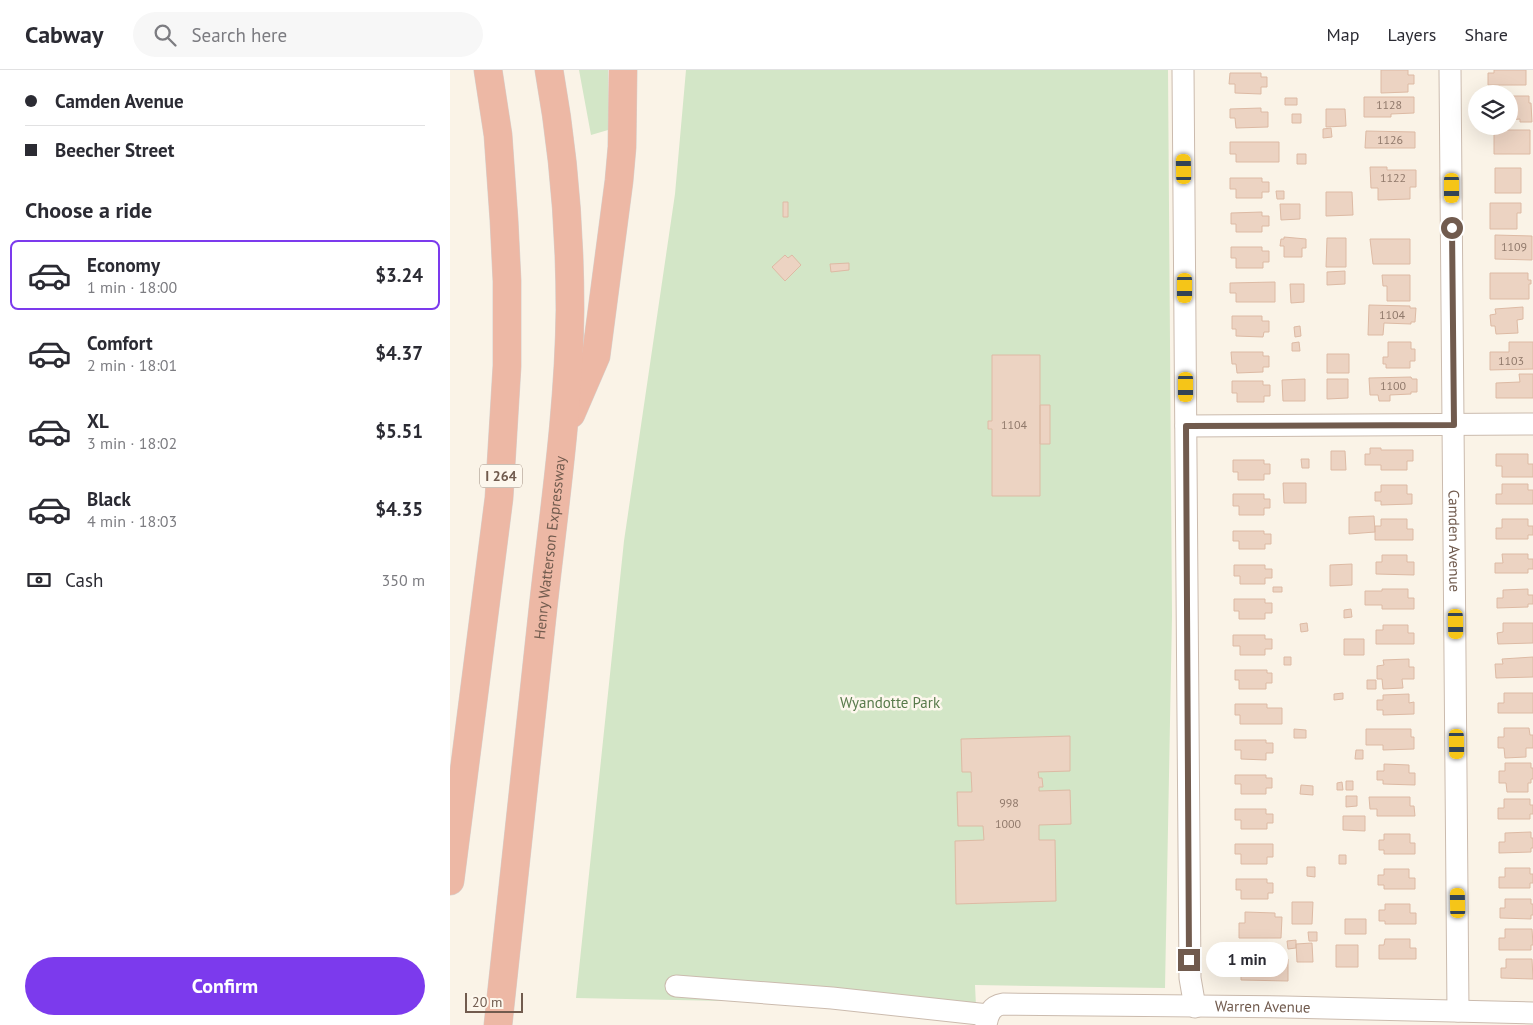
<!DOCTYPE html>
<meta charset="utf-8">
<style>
:root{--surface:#fff;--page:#f7f7f7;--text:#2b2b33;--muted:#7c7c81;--line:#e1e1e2;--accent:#7c3aed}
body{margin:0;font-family:"PT Sans",sans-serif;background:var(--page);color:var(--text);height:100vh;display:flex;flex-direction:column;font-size:19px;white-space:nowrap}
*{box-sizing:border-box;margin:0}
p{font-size:16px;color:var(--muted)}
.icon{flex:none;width:28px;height:28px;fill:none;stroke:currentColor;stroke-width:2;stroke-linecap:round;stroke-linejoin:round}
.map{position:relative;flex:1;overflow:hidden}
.sheet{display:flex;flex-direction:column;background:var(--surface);width:450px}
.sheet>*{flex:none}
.banner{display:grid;align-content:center;height:110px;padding:0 25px;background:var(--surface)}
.buttons{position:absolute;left:1018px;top:15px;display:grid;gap:10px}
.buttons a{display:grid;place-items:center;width:50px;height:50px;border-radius:50%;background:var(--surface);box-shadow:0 5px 20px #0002;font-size:25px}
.scale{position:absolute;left:15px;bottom:12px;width:58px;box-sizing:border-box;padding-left:5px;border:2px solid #715b4e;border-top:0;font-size:14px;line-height:18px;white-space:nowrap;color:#715b4e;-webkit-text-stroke:4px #fdf7ed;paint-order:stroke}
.end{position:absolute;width:22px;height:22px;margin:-11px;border:6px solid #715b4e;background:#fff;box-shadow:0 0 0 2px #fff}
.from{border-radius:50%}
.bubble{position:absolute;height:35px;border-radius:18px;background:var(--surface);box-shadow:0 5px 20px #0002;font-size:16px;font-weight:600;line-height:35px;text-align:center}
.car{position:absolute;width:15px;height:30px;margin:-15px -8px;border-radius:6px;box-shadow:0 0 4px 1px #0007;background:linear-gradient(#f5c518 24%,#345 0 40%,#f5c518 0 76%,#345 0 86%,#f5c518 0)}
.banner b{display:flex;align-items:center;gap:18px;height:48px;font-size:19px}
.banner b+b{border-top:1px solid var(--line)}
.banner i{width:12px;height:12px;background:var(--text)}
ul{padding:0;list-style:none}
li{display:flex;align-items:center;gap:15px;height:70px;margin:0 10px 8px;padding:0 15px;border:2px solid transparent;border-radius:8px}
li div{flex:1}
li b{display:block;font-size:19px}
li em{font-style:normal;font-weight:600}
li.current{border-color:var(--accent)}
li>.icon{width:45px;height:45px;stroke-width:1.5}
h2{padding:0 25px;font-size:22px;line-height:60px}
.pay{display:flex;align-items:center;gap:12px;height:55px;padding:0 25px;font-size:19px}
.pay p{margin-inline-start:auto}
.cta{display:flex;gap:10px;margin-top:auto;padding:10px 25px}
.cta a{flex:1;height:58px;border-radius:30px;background:var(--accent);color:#fff;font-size:20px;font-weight:600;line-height:58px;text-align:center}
header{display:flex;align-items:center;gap:30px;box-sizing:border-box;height:70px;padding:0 25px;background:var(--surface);border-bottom:1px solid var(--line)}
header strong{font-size:24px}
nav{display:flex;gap:28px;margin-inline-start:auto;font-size:18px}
.search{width:350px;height:45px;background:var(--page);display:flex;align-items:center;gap:12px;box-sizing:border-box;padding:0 18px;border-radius:28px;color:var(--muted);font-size:19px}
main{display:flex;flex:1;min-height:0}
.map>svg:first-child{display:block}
.green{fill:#d3e6c7}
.building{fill:#ecd3c2;stroke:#ddbaa4}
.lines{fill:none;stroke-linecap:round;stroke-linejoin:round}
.street-casing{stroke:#cbbbae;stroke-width:23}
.highway-casing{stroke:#d7d1cd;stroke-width:29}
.street{stroke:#fff;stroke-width:21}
.highway{stroke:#edb8a5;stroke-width:28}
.route{stroke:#715b4e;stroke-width:6}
.labels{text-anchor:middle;stroke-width:5;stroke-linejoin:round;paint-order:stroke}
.number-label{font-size:12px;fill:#90796b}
.shield{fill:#fdf7ed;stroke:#9b8a7e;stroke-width:1}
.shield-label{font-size:14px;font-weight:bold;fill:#715b4e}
.street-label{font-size:15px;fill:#715b4e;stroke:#fdf7ed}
.park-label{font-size:15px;fill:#587a4b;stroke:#fdf7ed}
</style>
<header>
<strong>Cabway</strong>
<div class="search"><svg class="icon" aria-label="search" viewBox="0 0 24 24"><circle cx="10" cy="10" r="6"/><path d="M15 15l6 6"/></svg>Search here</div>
<nav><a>Map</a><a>Layers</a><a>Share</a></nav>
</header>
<main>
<section class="sheet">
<div class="banner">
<b><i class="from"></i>Camden Avenue</b>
<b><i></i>Beecher Street</b>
</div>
<h2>Choose a ride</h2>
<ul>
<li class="current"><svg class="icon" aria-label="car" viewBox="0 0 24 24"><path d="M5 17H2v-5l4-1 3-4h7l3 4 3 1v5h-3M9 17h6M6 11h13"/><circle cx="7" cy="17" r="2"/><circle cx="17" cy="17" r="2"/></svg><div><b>Economy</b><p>1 min · 18:00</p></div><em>$3.24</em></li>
<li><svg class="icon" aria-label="car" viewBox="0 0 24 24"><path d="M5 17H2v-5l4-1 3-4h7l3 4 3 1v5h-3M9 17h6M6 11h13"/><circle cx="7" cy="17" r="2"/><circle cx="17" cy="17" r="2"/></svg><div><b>Comfort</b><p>2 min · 18:01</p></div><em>$4.37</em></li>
<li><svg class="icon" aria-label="car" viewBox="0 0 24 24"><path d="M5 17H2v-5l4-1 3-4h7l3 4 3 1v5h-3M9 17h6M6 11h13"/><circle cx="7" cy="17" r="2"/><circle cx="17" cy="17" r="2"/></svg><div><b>XL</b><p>3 min · 18:02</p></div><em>$5.51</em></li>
<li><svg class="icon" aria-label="car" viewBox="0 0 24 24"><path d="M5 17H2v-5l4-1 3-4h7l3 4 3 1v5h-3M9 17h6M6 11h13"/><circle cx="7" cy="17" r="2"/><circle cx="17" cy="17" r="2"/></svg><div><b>Black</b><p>4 min · 18:03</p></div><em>$4.35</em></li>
</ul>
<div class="pay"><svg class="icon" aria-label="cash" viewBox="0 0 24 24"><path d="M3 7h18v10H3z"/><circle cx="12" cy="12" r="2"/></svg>Cash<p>350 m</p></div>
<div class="cta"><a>Confirm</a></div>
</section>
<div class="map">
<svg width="1083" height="955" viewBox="0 0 1083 955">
<rect width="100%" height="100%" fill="#faf3e7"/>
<!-- green -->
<path class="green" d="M129 0H158V60L141 65Z
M236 0H718L722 546 715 918 525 915 526 936 126 928 174 471 225 124Z"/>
<!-- building -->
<path class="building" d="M931 0H958V5H964V14H958V22L931 23Z
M1044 0H1076V15H1038V3H1044Z
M780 3H811V7H817V17H811V24L785 23V14H779Z
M1059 26H1079V33H1081L1082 52H1070V49L1059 50Z
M914 27H964V43L941 44V47H914Z
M835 28H847V35H835Z
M811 38V42H818V57L786 58 785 48H780V39Z
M876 39H895L896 56 876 57Z
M842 44H851V53H842Z
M881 58 882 67 873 68V59Z
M1044 60H1080V84H1044Z
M916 61 965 62V78H915Z
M780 72H829V92H786V84H780Z
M847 84H856V94H847Z
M920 97H937V100H966V117H960V129L928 130V118H921Z
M1045 98H1071V123H1045Z
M780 108H812V112H819V122H812V128H786V119H780Z
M826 121H834V129H827Z
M876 122H902L903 145 876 146Z
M333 132H338V147H333Z
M1040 133H1071V143H1067V159H1040Z
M830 134H850V149L831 150Z
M812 142V146H819V156H812V162H786V154H781V143Z
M1045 165 1082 166V190L1045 189Z
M834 167 856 169V178H852V187H834V176H830L831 169H834Z
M877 168H896V197H876Z
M920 169H960V194H923Z
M781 177H812V181H819V192H813V198H786V188H781Z
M335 185 338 188 342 185 351 195 335 211 322 197Z
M399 193V200L381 202 380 194Z
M895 201V214L877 215V202Z
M1040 203H1078V210H1081V214H1079V229H1040Z
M932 205H960V231H937V216H933Z
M825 212V232H786V223H780V213Z
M840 214H854V232L841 233Z
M919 235 960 236V238H966L965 252H961V254L934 253 933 265H918Z
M1073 237V249L1067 250 1068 263 1046 264 1045 256H1041L1040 245 1046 244 1045 239Z
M782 246H812V251H819V262H814L813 267 786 266V259H782Z
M850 256 851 266 845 267 844 257Z
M849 272 850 281H842V273Z
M938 272H961V279H965V291H960V298H936V294H933V287H938Z
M1059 272H1083V299L1040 300V282H1059Z
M781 282H813V286H819V297H813V302L787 303 786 294H782Z
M877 284H899V303H877Z
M542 285H590V426H542V359H538V351H542Z
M1069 304H1083V328H1046V313L1070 312Z
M961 307 962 309H967V322H961V324L940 325V331H929L928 325H920L919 308Z
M855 309V331H833L832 310Z
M877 309H898V328L877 329Z
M782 311H813V315H820V326H814V332H787V323H782Z
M590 335H600V374H590Z
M920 378H931V380H963V391H957V400H931V395H915V384H920Z
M881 381H895L896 400H881Z
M1046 384H1078V394H1083V407H1052V396H1046Z
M851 389H859V398H852Z
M783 390H814V394H820V404H814V410H788V402H783Z
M833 413H856V433H834Z
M1052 414H1078V420H1083V434H1046V424H1052Z
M931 415H957V424H962V434L931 435V431H925V422H931Z
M783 424H814V429H820V438H814V445H789V436H783Z
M924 446 925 462 899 464V447Z
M931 449H957V459H963V470H925V456H931Z
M1052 449H1078V456H1083V465H1078V469H1046V458H1052Z
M783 461H814V464H821V474H815V479H789V471H783Z
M1052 484H1078V489H1083V499H1078V503H1045V493H1053Z
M932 485H957V492H964V505L926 504V492H932Z
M902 494V515L880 516V495Z
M784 495H815V499H822V508H815V514H790V506H784Z
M823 517H832V522H823Z
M932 519H958V528H964V539H932V535H915V521H932Z
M1078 519V525H1083V534H1078V537L1047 538V528H1053V520Z
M784 529H815V533H822V543H815V549H789V541H784Z
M901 539 902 547 894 548V540Z
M857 553 858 561 851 562 850 554Z
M1053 553H1083V573L1048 574 1047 563 1053 562Z
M933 555H958V563H964V574H926V560H933Z
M783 565H815V569H822V579H815V585H790V576H783Z
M894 569H914V585H894Z
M834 587H841V595H834Z
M1083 587V607L1046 608 1045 594H1053L1052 589Z
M959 589V597H964V609H952L953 618 933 619 932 609H927V596L934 595 933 590Z
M785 600H817V603H822V613H816V619H789V610H785Z
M917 610H926V619H917Z
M893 623V629L884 630V624Z
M1054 623H1083V643H1048V633H1054Z
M959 624V633L964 632V644L933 645V640H927V630H933V625Z
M785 634H817V638H832V654H790V645H785Z
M1054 658H1079L1080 665H1083V678H1076V687L1055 688 1054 678H1048V667H1054Z
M844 659 856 660V668H844Z
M916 659H961V667H964V679L933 680V675H916Z
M620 666V701L588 702 589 708H592L593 717H589V721L620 720 621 754 589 755V770H605L606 831 506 834 505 771 534 770 533 756H508L507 722H522L521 702H512L511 669Z
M785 670H816V673H823V683H816V690L791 689V680H785Z
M906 680H913V689H905Z
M1055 693H1081V698H1083V709H1081V713H1078V722H1057L1056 713H1049V701H1055Z
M934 694 959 695V703H965V715L933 714V710H927V701H934Z
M785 705H816V708H822V718H816V724H791V714H785Z
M896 711H903V720H896Z
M892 712 893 720H887V713Z
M851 715 863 716V725L850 724Z
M896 726H907V736L896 737Z
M919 727H960V736H964L965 746H927V739H920Z
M1054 729H1080V735H1083V744H1080V749H1048V738H1054Z
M785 739H816V744H823V753H817V759H791V750H785Z
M893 746H915V761L893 760Z
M1081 762V768H1083V778H1081V782L1049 783V772H1055V763Z
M934 764H960V773H965V784H934V780H929V770H934Z
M785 774H823V787H817V794H791V784H785Z
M889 785H896V794H889Z
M857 797H865V807L857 806Z
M1055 798H1080V804H1083V813H1080V818H1049V807H1055Z
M934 799H959V808H965V819H934V815H928V805H934Z
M786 809H817V813H823V823H818V829H791V820H786Z
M1055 829H1081V834H1083V845H1081V849L1050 848V838H1055Z
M842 832H863L862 854H842Z
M935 834H960V843H966V854H935V851H929V840H935Z
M795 842 825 843V847H832L831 868H789V853H795Z
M895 849H916V864H895Z
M1055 859H1082L1083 875H1081V880H1049V868H1055Z
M858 862H867V871H859Z
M935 869H960V878H966V889H929V875H934Z
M846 870V878L838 879 837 871Z
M862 873 863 892H847L846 874Z
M791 874H818V888L838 889V911L791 910Z
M886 875H908V897H886Z
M1056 889H1082L1083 909 1051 908V898H1056Z"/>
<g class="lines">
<defs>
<g id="street">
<path d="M733 0 740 908 745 937"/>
<path id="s1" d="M1000 0 1008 941"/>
<path d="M736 356 1083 354"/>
<path d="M226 916 382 928 538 945"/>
<path id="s2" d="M536 955C538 944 541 936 553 934L835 937 1083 943"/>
</g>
<g id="highway">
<path d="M121 344 146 286 169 111 172 77 173 0"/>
<path d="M0 811 49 428 57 296V211L54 150 48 65 38 0"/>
<path id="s3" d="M48 955C63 816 78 677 93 538 104 439 119 340 120 240 120 162 113 77 99 0"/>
</g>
</defs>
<!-- street casing -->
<use href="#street" class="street-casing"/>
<!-- highway casing -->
<use href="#highway" class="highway-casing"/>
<!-- street -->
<use href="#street" class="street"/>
<!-- highway -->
<use href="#highway" class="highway"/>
</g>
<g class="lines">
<!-- route -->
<path class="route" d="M739 890 736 356 1004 355 1002 158"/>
</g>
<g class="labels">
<!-- number labels -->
<g class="number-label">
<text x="939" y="39">1128</text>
<text x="940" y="74">1126</text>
<text x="943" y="112">1122</text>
<text x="1064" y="181">1109</text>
<text x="942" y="249">1104</text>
<text x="1061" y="295">1103</text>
<text x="943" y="320">1100</text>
<text x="564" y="359">1104</text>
<text x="559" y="737">998</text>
<text x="558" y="758">1000</text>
</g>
<!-- shield labels -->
<rect class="shield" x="30" y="394.5" width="42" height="23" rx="4"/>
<g class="shield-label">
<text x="51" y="411">I 264</text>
</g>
<!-- street labels -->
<g class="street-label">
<text dy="5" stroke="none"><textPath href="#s1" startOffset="471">Camden Avenue</textPath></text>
<text dy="5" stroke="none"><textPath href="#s3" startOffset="480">Henry Watterson Expressway</textPath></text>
<text dy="5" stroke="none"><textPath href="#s2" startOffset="289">Warren Avenue</textPath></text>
</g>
<!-- park labels -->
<g class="park-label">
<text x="440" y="638">Wyandotte Park</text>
</g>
</g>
</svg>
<div class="buttons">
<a><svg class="icon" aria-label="layers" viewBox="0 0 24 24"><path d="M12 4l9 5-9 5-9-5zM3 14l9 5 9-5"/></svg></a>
</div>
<div class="scale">20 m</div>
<i class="end from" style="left:1002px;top:158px"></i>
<i class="end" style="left:739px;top:890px"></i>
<div class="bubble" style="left:756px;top:872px;width:82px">1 min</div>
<i class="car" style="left:734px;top:99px;rotate:359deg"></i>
<i class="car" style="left:1002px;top:118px;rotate:180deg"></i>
<i class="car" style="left:735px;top:218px;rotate:180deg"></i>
<i class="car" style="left:736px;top:317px;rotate:180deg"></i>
<i class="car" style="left:1006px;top:554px;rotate:179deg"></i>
<i class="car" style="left:1007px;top:674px;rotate:179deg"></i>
<i class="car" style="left:1008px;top:833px;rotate:359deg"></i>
</div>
</main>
